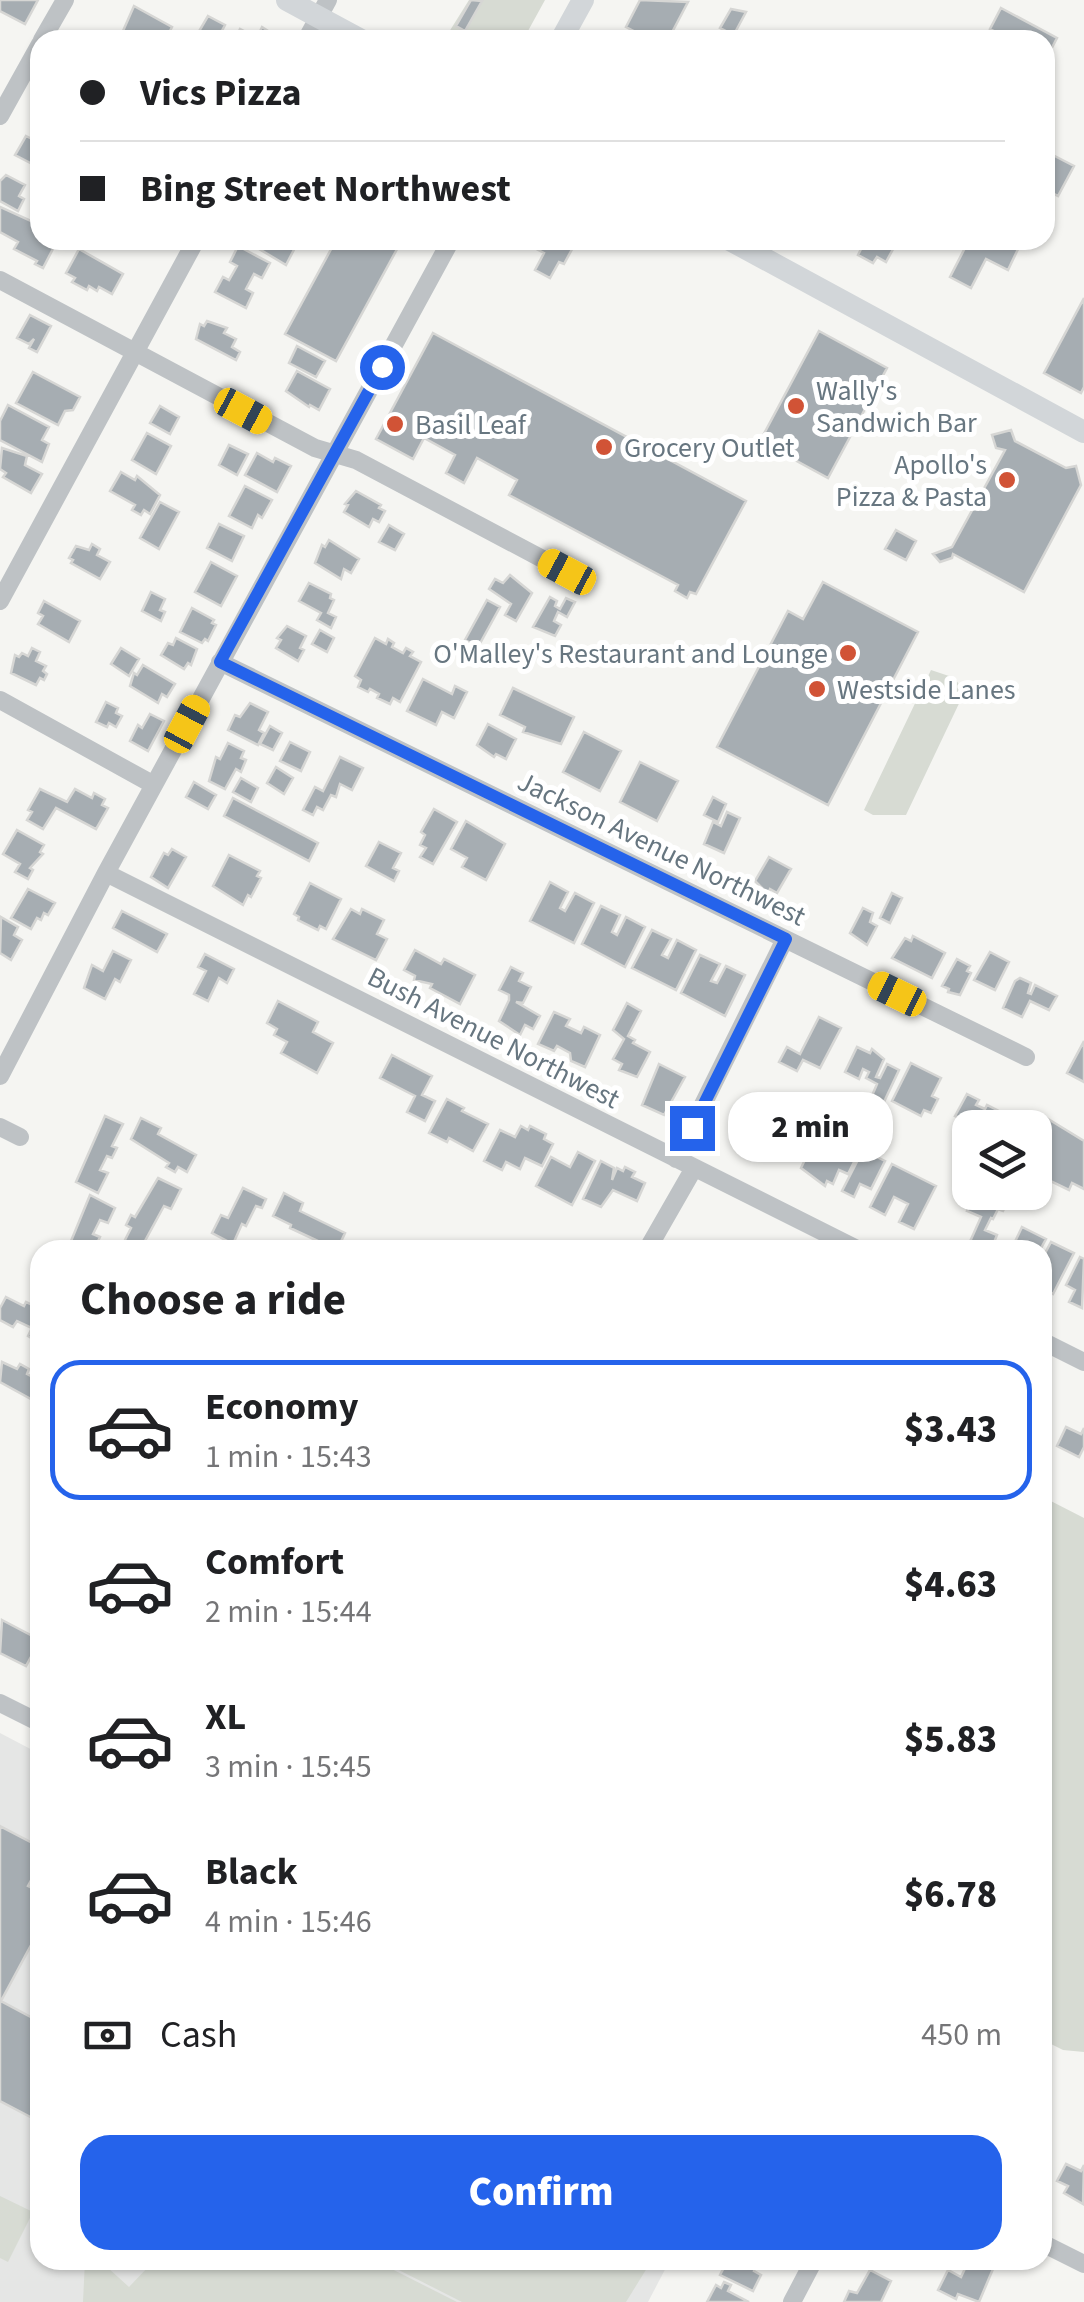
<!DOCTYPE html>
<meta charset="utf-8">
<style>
:root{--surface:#fff;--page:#f6f6f6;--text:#202124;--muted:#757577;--line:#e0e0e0;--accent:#2563eb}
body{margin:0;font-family:"Source Sans 3",sans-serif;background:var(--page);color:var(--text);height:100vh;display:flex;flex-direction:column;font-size:38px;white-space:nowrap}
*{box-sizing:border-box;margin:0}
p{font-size:32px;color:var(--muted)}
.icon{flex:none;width:55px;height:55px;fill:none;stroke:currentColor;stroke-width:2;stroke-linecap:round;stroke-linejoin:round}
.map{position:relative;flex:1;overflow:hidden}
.sheet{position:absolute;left:30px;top:1240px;width:1022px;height:1030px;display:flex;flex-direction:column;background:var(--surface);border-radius:30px;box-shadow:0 2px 8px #0004}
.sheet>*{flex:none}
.guide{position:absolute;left:30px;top:30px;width:1025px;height:220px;border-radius:30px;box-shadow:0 2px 8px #0004;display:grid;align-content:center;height:220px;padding:0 50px;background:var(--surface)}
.fabs{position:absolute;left:952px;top:1110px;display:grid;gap:20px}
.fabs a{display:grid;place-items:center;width:100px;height:100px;border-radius:20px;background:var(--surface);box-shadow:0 2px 8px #0004;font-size:50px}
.end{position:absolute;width:45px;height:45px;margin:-22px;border:12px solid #2563eb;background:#fff;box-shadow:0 0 0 5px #fff}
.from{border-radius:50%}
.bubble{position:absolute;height:70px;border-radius:30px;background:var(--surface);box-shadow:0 2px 8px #0004;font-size:32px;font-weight:800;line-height:70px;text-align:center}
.car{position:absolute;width:30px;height:60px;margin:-30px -15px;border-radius:12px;box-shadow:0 0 8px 2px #0007;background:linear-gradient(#f5c518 24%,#345 0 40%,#f5c518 0 76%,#345 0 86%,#f5c518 0)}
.guide b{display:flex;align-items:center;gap:35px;height:95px;font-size:38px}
.guide b+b{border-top:2px solid var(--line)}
.guide i{width:25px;height:25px;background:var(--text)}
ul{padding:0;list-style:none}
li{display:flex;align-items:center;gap:30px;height:140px;margin:0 20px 15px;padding:0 30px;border:5px solid transparent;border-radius:30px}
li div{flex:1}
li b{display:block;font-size:38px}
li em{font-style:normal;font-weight:800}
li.on{border-color:var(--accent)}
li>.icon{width:90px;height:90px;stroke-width:1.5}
h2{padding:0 50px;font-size:45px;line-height:120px}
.pay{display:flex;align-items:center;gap:25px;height:110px;padding:0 50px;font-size:38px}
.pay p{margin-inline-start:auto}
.action{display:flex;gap:20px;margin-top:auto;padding:20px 50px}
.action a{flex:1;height:115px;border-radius:30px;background:var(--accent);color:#fff;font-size:40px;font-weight:800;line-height:115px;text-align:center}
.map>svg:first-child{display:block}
.built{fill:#e5e6e5}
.green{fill:#d7dbd3}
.building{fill:#a6adb2;stroke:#d6d6d4;stroke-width:2.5}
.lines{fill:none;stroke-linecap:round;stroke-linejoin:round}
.minor{stroke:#bec2c5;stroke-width:18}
.major{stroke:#d2d6d9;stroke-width:22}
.route{stroke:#2563eb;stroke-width:12}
.poi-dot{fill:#d15336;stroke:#fff;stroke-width:4}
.labels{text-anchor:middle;stroke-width:10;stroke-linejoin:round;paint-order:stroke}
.poi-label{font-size:28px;fill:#677680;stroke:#fff;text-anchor:start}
.street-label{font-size:28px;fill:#677680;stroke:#fff}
</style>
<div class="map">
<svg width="1084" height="2302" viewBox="0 0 1084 2302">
<rect width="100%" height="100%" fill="#f5f5f2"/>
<!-- built -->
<path class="built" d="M0 1733 40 1754V2260H670L648 2302H0Z"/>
<!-- green -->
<path class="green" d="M469 0H545L523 40H444Z
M931 670 955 678 964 693 906 815H873L864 810Z
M1043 1497 1084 1518V2052L1063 2050 1043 2040Z
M0 2196 33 2212 8 2262 0 2258Z
M85 2260H108L107 2267 129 2287 150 2265 157 2266 163 2260H374L457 2302H83Z
M379 2260H652L626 2302H462Z"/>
<!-- building -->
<path class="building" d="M0 0H38L25 24 0 11Z
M471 0 482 1 465 31 456 26Z
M640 0 688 2 668 40H651L626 27Z
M134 6 172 27 170 31 176 34 173 40H139L123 31Z
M1001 8 1057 38 1046 59 1045 40H1011L990 29Z
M731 9 746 12 731 40 726 37 728 32 720 28Z
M208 16 225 25 217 40 198 33Z
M262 27 282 40H235L240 29 257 38Z
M26 136 40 143V168L15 155Z
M1045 151 1074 166 1058 196 1045 189Z
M6 175 25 185 19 196 24 199 18 211 0 201V181Z
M0 207 40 225V240L55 245 43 268 35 264 37 261 14 249 18 242 0 232Z
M244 240H299L286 265Z
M336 240H402L336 361 285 334Z
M519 240H577L564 264 559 262 550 278 535 270 544 253Z
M854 240H898L886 262 877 257 873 263 858 255 861 249 852 244Z
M969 240H1006L1019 247 1008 270 986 259 971 288 950 277Z
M238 246 270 263 262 278 254 274 246 289 253 293 246 308 215 292 223 277 229 280 237 266 230 262Z
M79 249 123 274 112 294 99 287 97 291 89 286 87 290 72 282 75 278 66 273Z
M1084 298V387L1081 393 1044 373Z
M30 315 51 326 37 352 29 348 34 339 29 344 17 338Z
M207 321 227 328 224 333 236 339 232 347 240 352 236 360 196 339 200 324 204 326Z
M819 331 887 368 828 478 760 441Z
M433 333 746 501 696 594 690 592 687 598 675 591 678 585 509 495 517 480 477 458 464 483 446 473 455 455 424 438 413 459 376 439Z
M297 346 325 361 316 377 289 363Z
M297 371 330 389 319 410 310 405 309 407 286 391Z
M33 372 80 397 73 410 65 411 58 425 16 403Z
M8 405 49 427 42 440 49 444 42 462 0 440V421Z
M160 406 179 417 170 434 150 423Z
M1011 430 1015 441 1066 468 1076 466 1081 485 1024 592 953 554 952 558 940 562 933 554 952 547 1005 450 996 448 992 435Z
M147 433 171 446 156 474 132 460Z
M229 445 248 454 237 475 219 465Z
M2 448 27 456 25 465 42 474 31 493 3 477 6 473 0 469Z
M257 453 273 462 275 458 291 466 277 492 245 475Z
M121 472 135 480 137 476 160 495 150 514 144 510 141 515 132 510 135 505 110 491Z
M245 486 272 500 262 518 258 515 252 528 229 516Z
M356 491 381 505 379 508 385 511 379 522 373 519 369 527 344 512 348 505 345 504Z
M160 502 179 512 159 549 140 538Z
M219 524 244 536 232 561 207 548Z
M389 525 404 534 395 550 379 542Z
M896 530 916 541 906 560 885 549Z
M329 540 359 559 351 573 344 569 341 579 315 563 322 545 325 547Z
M92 544 100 549 97 555 110 562 100 579 71 563 73 560 69 558 76 546 89 550Z
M211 562 237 576 221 606 195 592Z
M510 575 532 593 516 621 505 615 511 604 489 589 495 579 503 583Z
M823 582 918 632 828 805 717 747 788 611 803 619Z
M309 583 331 594 330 598 334 600 328 613 336 617 331 628 317 620 321 613 299 601Z
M151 592 165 599 160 610 165 612 161 621 142 611Z
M550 597 557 601 555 606 560 609 566 598 575 602 567 617 558 612 554 621 561 625 555 636 533 627Z
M487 600 500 607 478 647 465 640Z
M44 601 80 621 69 642 38 624 43 616 38 613Z
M192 608 214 620 212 623 216 625 208 641 205 639 202 643 180 632Z
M287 626 306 636 300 648 304 650 298 661 276 648 281 640 277 638Z
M320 630 334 638 327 652 312 644Z
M176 638 197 649 191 665 188 663 184 669 161 655 168 643 173 645Z
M375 638 386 644 388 639 394 643 392 647 403 653 406 648 413 652 410 656 421 662 400 702 393 698 390 704 377 698 379 694 370 689 368 692 358 687 361 680 355 676Z
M32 648 40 652 36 661 46 666 43 671 47 674 44 680 40 678 36 685 11 673 15 655 19 657 22 653 28 656Z
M121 648 139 659 129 676 111 664Z
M143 665 175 684 167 697 162 694 158 703 130 686 134 673 137 675Z
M423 679 452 694 455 686 467 692 454 718 442 712 436 725 407 711Z
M513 688 574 717 561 744 523 732 525 727 500 715Z
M106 702 118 708 116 713 122 716 116 727 109 723 107 727 96 722Z
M250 703 268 712 259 730 264 733 258 745 228 730 235 715 240 717Z
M150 714 164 721 148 751 130 741 138 725 142 728Z
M488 724 516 739 506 759 496 754 494 757 477 745Z
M270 726 282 733 273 750 260 744Z
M584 732 621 751 600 791 563 772Z
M290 742 310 752 301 771 280 761Z
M228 743 244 751 241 758 246 760 241 772 236 769 225 789 209 781 216 757 220 759Z
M340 757 363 768 352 790 340 784 336 797 331 795 323 810 317 807 313 815 303 810 315 787 323 791Z
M640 762 678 781 657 821 620 802Z
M276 767 293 778 284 794 267 783Z
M241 778 258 788 251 802 233 792Z
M194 782 216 795 208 809 186 797Z
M40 789 67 802 75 789 92 798 94 793 105 799 102 805 108 808 96 829 56 808 43 829 27 820 32 812 28 810Z
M713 797 726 804 718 822 704 815Z
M233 798 318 843 309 861 224 816Z
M434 809 457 822 433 864 420 857 426 848 420 845 425 835 421 832Z
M727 812 740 818 724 853 704 844 713 822 721 826Z
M466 821 505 844 486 880 462 867 467 858 451 849Z
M17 830 44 845 40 852 43 854 30 868 33 870 28 879 15 872 20 864 3 854Z
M379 842 401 853 393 868 399 871 394 881 366 866Z
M172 849 186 857 168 888 151 877 164 853 168 855Z
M229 855 260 871 257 876 261 878 251 897 248 895 243 905 213 886Z
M769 857 791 869 777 893 770 889 768 894 755 881Z
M550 882 568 892 560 908 565 911 575 893 594 903 574 943 530 921Z
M310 883 341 899 326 929 320 926 318 930 298 920 299 917 294 914Z
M28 889 55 903 48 915 44 913 41 920 37 918 31 929 11 918Z
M892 893 902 898 890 923 880 918Z
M601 906 620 915 612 932 617 935 626 917 645 927 625 967 582 944Z
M863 908 873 913 870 922 877 926 867 945 850 933Z
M351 909 360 914 362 909 384 920 377 934 387 939 376 960 333 939Z
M122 911 167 934 157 952 113 928Z
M1 917 18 927 14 935 22 940 11 960 0 953Z
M652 930 671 939 662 955 668 958 677 940 696 950 676 990 632 968Z
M913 936 945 953 932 978 892 958 905 938 911 941Z
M415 950 441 964 444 959 475 975 460 1004 430 988 432 984 414 980 415 976 404 970Z
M113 951 131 960 120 982 115 979 105 999 84 988 92 965 103 971Z
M990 952 1009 962 995 990 974 980Z
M205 954 234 969 227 983 219 978 208 1001 194 994 206 971 198 967Z
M700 955 720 964 711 981 717 983 726 966 745 975 725 1016 681 993Z
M957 959 970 966 967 971 971 973 960 995 948 992 949 989 942 986Z
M511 967 523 973 519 981 531 987 523 1003 516 1002 540 1016 533 1029 525 1025 520 1035 499 1021 509 1000V995L499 990Z
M1020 978 1031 983 1028 993 1031 994 1035 985 1057 996 1049 1010 1030 1001 1022 1017 1003 1008 1015 981Z
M278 1001 318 1022 313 1032 333 1043 317 1073 281 1053 287 1042 274 1035 277 1029 267 1023Z
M627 1003 641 1011 628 1036 635 1040 633 1043 650 1052 637 1077 619 1070 622 1064 613 1059 624 1039 613 1030Z
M554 1012 570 1019 566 1026 581 1033 584 1027 600 1035 585 1067 571 1061 570 1053 557 1046 554 1051 538 1044Z
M819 1017 841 1028 820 1068 803 1060 797 1071 779 1062 787 1047 800 1054Z
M1084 1041V1082L1067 1073Z
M857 1047 870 1053 872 1049 884 1059 876 1077 880 1078 887 1064 899 1070 883 1104 871 1098 877 1084 866 1078 869 1072 863 1069 859 1079 845 1072Z
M392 1055 432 1076 422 1095 435 1101 425 1121 407 1112 415 1096 380 1078Z
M911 1063 941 1078 932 1096 938 1099 931 1113 924 1110 921 1116 892 1101Z
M659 1064 685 1077 664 1115 642 1105Z
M967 1094 979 1100 976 1105 985 1109 987 1105 999 1111 991 1128H970L962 1125 965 1120 955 1116Z
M447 1099 464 1108 462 1111 488 1124 473 1151 449 1138 447 1142 429 1133Z
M781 1100 792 1105 788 1114 793 1117 789 1126 775 1123 773 1132 785 1138 775 1157 770 1154 769 1158 756 1147Z
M1040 1114 1084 1141V1189L1072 1183 1069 1190 1042 1177 1045 1171 1035 1166 1034 1128Z
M105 1116 123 1124 112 1146 117 1148 112 1158 107 1156 100 1170 108 1173 98 1193 76 1182Z
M141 1118 161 1128 158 1134 196 1155 187 1172 178 1167 175 1172 166 1167 169 1163 131 1139Z
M521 1126 528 1130 530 1126 546 1134 544 1139 553 1144 542 1166 525 1158 520 1169 506 1162 502 1170 484 1161 500 1130 515 1137Z
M846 1136 863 1144 848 1174 839 1170 833 1184 827 1181 825 1186 801 1168 810 1149 834 1160Z
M863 1150 885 1161 871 1189 860 1184 854 1197 842 1191Z
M578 1152 595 1161 572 1205 536 1186 551 1157 570 1167Z
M601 1161 614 1168 612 1180 617 1168 623 1171 625 1167 635 1172 632 1177 645 1183 637 1201 613 1190 601 1207 583 1199Z
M892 1164 936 1186 914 1229 899 1222 908 1204 894 1197 885 1215 870 1207Z
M158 1178 181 1189 171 1209 164 1206 140 1250 124 1242 131 1228 126 1225 131 1215 135 1217Z
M243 1188 266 1199 262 1208 256 1206 246 1226 242 1224 233 1244 212 1233 221 1215 228 1218Z
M977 1192H1000L1010 1197 1003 1211 998 1209 993 1219 991 1218 985 1230 997 1235 991 1250H963L966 1244 968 1246 981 1217 967 1211Z
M284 1193 303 1203 300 1211 345 1233 337 1250 290 1228 291 1225 273 1216Z
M90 1195 115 1208 108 1223 100 1220 93 1234 100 1237 94 1250H77L69 1246Z
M1022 1227 1046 1239 1040 1250H1011Z
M1051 1242 1074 1253 1053 1294 1042 1288 1046 1276 1042 1274V1259Z
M1080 1257 1084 1259 1082 1308 1069 1302 1075 1290 1066 1285Z
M6 1297 24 1306 26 1302 40 1309V1343L28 1336 32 1328 17 1321 13 1327 0 1320V1308Z
M2 1362 17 1369 20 1364 29 1369 27 1374 40 1381V1413L34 1410 38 1403 0 1382Z
M1066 1427 1081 1434 1084 1428V1447L1079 1457 1057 1446Z
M2 1620 40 1640 26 1666 0 1653Z
M0 1826 40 1847V1864L28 1886 40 1892V1938L36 1936 1 2001 40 2022V2122L0 2101Z
M1066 2164 1081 2171 1084 2165 1083 2204 1064 2193 1068 2186 1057 2181Z
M728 2260H759L754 2271 761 2275 753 2291 720 2275Z
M969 2260 993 2269 979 2302 958 2294 956 2299 938 2290 948 2270 961 2277Z
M870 2270 891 2281 881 2302H844L849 2291 857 2293Z
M724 2282 731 2285 728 2291 749 2302H707L716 2285 721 2288Z"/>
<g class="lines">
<!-- minor -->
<path class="minor" d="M42 40 65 0
M306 40 328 0
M0 116 40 44
M0 280 315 448 356 460 567 572
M0 601 196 240
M220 662 1026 1057
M0 700 154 785
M106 873 859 1250
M0 1076 106 873 451 240
M0 1127 20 1137
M676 1159 785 939
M647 1250 694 1168
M1042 1341 1084 1362
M0 1703 40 1723
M1042 2243 1084 2264
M792 2302 814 2260"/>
<!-- major -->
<path class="major" d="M287 0 361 40
M561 40 583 0
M730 240 1084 432"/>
</g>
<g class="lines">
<!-- route -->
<path class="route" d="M382 367 220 662 786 939 692 1128"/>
</g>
<!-- markers -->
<g class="poi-dot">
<circle cx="796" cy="406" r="10"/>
<circle cx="395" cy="424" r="10"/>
<circle cx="604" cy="447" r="10"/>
<circle cx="1007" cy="480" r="10"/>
<circle cx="848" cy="653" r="10"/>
<circle cx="817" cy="689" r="10"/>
</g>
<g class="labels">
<!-- poi labels -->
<g class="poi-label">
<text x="816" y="400">Wally's<tspan x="816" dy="32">Sandwich Bar</tspan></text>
<text x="415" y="434">Basil Leaf</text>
<text x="624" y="457">Grocery Outlet</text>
<text x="987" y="474" text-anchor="end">Apollo's<tspan x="987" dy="32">Pizza &amp; Pasta</tspan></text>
<text x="828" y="663" text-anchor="end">O'Malley's Restaurant and Lounge</text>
<text x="837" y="699">Westside Lanes</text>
</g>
<!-- street labels -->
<g class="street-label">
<text transform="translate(662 848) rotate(26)" y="10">Jackson Avenue Northwest</text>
<text transform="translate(494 1037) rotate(27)" y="10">Bush Avenue Northwest</text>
</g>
</g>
</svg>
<div class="fabs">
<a><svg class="icon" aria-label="layers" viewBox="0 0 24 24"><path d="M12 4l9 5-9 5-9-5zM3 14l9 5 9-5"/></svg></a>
</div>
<i class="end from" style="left:382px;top:367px"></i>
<i class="end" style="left:692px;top:1128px"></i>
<div class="bubble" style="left:728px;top:1092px;width:165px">2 min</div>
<i class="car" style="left:243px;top:411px;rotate:118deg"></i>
<i class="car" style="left:567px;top:572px;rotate:298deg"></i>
<i class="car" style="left:187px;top:724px;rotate:28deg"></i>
<i class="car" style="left:897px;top:994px;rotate:296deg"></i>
<div class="guide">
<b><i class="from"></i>Vics Pizza</b>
<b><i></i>Bing Street Northwest</b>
</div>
<section class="sheet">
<h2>Choose a ride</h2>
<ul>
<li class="on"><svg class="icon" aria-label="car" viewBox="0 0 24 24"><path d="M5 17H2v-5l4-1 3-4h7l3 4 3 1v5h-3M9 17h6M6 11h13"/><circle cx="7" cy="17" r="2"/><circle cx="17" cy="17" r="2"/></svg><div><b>Economy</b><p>1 min · 15:43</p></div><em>$3.43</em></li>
<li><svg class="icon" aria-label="car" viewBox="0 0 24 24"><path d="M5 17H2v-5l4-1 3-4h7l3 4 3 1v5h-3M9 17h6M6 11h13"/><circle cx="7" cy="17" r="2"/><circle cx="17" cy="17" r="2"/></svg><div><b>Comfort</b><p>2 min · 15:44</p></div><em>$4.63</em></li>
<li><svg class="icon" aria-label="car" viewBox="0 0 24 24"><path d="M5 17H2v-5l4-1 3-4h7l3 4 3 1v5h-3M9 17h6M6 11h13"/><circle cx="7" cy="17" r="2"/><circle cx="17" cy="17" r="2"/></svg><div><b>XL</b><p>3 min · 15:45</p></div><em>$5.83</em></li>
<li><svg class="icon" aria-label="car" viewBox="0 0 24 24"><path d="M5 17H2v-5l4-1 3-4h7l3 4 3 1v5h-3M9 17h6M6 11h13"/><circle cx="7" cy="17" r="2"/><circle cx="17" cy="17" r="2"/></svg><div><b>Black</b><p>4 min · 15:46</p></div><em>$6.78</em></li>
</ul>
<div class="pay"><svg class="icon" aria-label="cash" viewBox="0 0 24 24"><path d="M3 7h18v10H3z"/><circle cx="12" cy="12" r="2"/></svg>Cash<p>450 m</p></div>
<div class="action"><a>Confirm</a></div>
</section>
</div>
